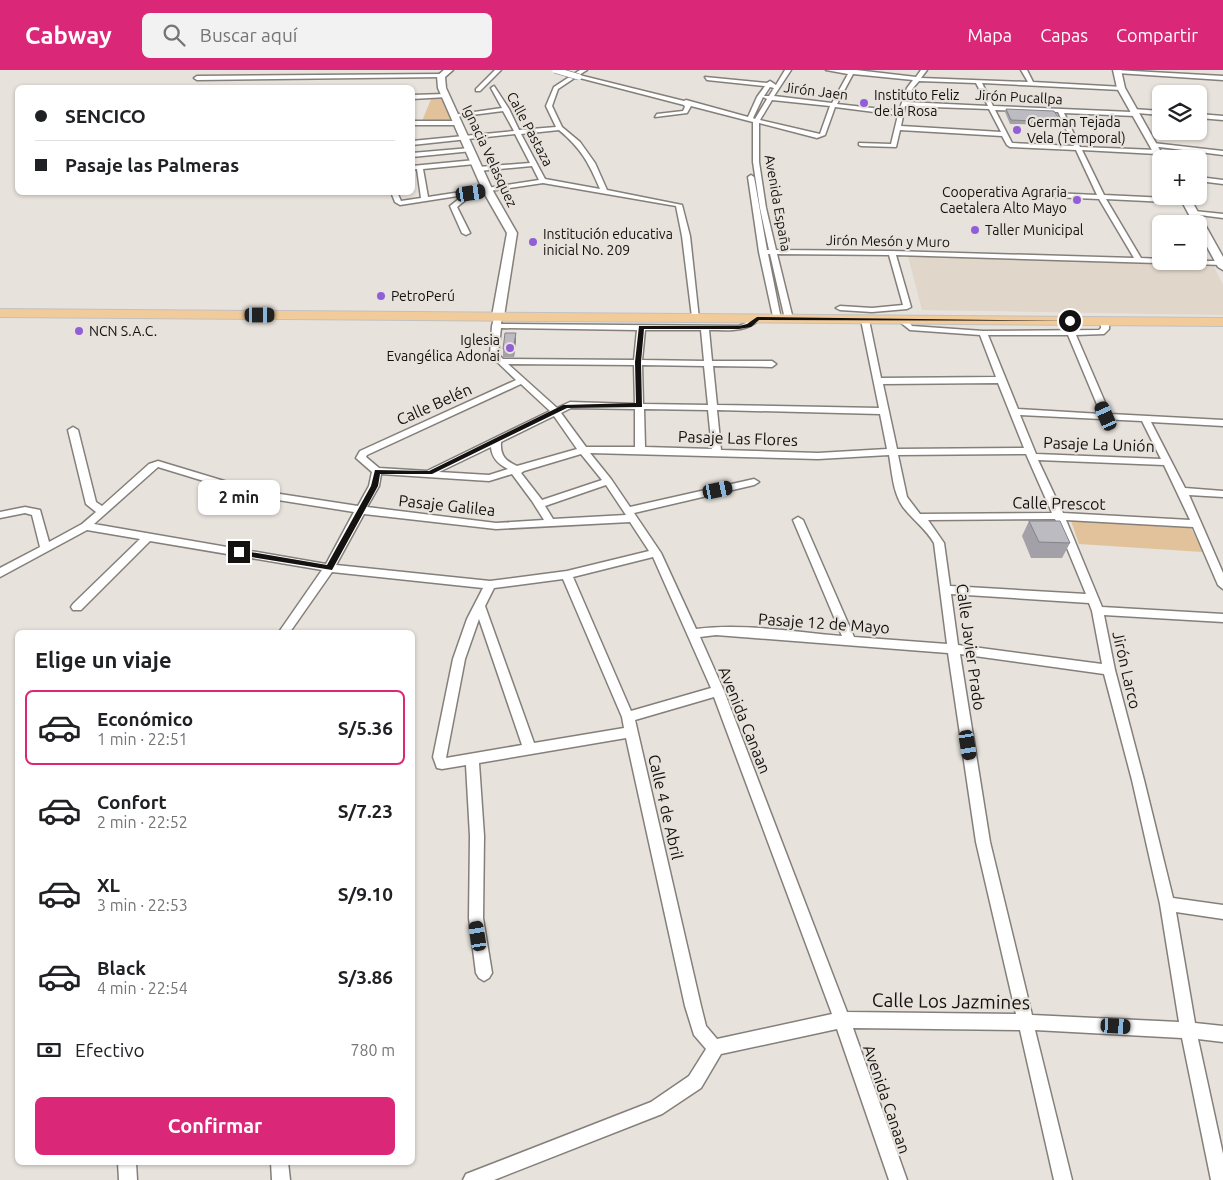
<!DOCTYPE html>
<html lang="es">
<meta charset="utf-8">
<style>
:root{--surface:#fff;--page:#f2f2f2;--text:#202124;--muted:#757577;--line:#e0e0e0;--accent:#db2777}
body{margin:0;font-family:Ubuntu,sans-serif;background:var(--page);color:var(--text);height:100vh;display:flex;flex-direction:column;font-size:19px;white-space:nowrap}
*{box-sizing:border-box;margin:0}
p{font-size:16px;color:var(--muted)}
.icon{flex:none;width:28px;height:28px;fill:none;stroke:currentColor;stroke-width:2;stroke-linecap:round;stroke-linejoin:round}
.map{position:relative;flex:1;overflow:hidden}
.sheet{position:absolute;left:15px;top:560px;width:400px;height:535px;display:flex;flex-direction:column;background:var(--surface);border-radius:8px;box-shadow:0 1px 4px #0004}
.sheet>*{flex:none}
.hud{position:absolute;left:15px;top:15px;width:400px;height:110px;border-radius:8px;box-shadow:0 1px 4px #0004;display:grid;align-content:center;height:110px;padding:0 20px;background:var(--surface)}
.buttons{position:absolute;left:1152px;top:15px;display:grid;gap:10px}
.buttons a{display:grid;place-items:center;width:55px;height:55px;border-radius:8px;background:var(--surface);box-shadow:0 1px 4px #0004;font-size:25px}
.end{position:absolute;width:22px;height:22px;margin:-11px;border:6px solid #141210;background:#fff;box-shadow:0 0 0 2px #fff}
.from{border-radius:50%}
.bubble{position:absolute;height:35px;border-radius:8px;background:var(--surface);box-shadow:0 1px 4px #0004;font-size:16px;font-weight:700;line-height:35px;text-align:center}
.car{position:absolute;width:15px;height:30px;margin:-15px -8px;border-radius:6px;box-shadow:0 0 4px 1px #0007;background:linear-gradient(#222 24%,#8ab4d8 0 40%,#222 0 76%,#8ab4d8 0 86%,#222 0)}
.hud b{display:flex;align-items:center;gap:18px;height:48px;font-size:19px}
.hud b+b{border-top:1px solid var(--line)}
.hud i{width:12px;height:12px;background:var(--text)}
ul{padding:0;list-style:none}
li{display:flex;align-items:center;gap:15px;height:75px;margin:0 10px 8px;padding:0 10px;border:2px solid transparent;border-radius:8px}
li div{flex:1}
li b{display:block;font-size:19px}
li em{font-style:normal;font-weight:700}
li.selected{border-color:var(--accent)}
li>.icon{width:45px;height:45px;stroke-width:1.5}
h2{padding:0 20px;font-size:22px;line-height:60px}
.pay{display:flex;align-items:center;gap:12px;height:55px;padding:0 20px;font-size:19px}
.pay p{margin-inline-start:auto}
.cta{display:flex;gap:10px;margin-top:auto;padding:10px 20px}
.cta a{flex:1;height:58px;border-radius:8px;background:var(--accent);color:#fff;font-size:20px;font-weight:700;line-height:58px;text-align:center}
header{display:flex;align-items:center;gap:30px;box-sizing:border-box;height:70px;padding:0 25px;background:var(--accent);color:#fff}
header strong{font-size:24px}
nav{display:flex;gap:28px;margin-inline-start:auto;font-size:18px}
.search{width:350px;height:45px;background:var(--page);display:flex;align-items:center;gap:12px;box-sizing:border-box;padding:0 18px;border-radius:8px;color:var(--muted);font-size:19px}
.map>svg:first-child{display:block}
.built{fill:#e0d6c9}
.green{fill:#e2c29a}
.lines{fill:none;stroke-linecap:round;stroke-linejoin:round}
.minor-casing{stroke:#847f7a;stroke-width:3}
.secondary-casing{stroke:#847f7a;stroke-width:3}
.trunk-casing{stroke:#c2c1c1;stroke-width:2}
.minor{fill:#fff;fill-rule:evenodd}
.secondary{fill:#fff;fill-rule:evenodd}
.trunk{fill:#f2cb9a;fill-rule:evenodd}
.minor-bridge-casing{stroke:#847f7a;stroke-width:7;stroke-linecap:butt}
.minor-bridge{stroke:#fff;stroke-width:5.5}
.wall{fill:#a3a1a7}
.shaded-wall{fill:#848388}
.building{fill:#bdbbc2;stroke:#848388}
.route{fill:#141210}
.poi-dot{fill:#925ed7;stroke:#e7e2db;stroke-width:2}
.labels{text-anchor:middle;stroke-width:4.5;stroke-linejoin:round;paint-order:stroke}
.far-street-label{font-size:14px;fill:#141210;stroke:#e7e2db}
.far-poi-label{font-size:14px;fill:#141210;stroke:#e7e2db;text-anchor:start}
.street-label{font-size:16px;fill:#141210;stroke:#e7e2db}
.near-street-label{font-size:19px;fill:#141210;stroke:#e7e2db}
</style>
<header>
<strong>Cabway</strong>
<div class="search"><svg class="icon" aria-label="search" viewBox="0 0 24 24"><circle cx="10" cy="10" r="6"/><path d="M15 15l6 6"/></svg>Buscar aquí</div>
<nav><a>Mapa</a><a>Capas</a><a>Compartir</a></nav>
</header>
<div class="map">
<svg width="1223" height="1110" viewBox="0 0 1223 1110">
<rect width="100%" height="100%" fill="#e7e2db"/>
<!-- built -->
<path class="built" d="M908 186 1213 195 1223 215V245L922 240Z"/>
<!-- green -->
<path class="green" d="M441 26 451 51H422L432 27Z
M1071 451 1191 458 1203 482 1079 474Z"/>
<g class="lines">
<defs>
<path id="minor" d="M495 0H501L480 21H476V19Z
M580 0H587L579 5 684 31 686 30 748 47 757 27 765 16 707 10 705 7 767 13 770 11 776 15 785 0H791L774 26 832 33 848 4 826 0H856L916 7 921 0H927L921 8 1028 12 1021 0H1027L1033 12 1123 17 1121 20 982 13 993 36 1131 42 1133 39 1161 41V45L1137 43 1135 46 1064 43 1080 77 1157 80 1160 82 1157 84 1082 80 1104 125 1187 129 1190 131 1187 133 1106 129 1141 188 1161 189V191H1223V195L896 185 911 237 907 239 872 242 840 240 836 238 840 236 872 238 903 235 889 185 777 184 793 249 789 251 785 249 770 184H768L781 249 774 251 759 182 748 107 751 105 754 107 767 180H769L760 138 753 92V52L691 36 687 43 655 47 657 44 683 41 685 37 684 35 576 7 558 19 552 36 562 57 580 72 595 93 607 120 682 135 690 166 699 249 692 247 682 166 676 136 543 113 469 124V127L457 137 470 163 466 165 462 163 450 136 464 125 400 135 395 132 391 122H397L401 131 421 128 417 99 412 100V96L475 90 478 92 475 94 423 99 428 127 539 110 532 96 478 101 475 99 478 97 530 93 515 64 412 75V71L514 61 503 41 456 47 453 45 502 38 491 18 494 16 509 39 519 60 556 57 546 36 554 17ZM853 4 913 10 907 18 899 41 837 34ZM919 11 976 13 988 36 906 32 913 18ZM770 17 774 18 769 26H764ZM763 27 767 29 755 49 753 48ZM772 30 830 36 820 64 760 50ZM905 36 989 39 1001 62 901 56ZM835 37 898 45 891 74 859 73V75L861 76 896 77 900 60 1002 66 1007 75 1010 77 1076 80 1097 125 1029 122 1026 124 1029 126 1099 129 1134 188 892 181 776 180 766 138 759 92V53L817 68 825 65ZM995 40 1058 42 1074 76 1012 73ZM559 60C581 78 589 93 600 119L545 109 521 64Z
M1115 0 1223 6V10L1117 3Z
M441 4 443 7 197 10 194 8 197 6Z
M445 24 447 27 412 29V25Z
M1199 44 1223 46V50L1199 48Z
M412 51H457L460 53 457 55H412Z
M1153 73 1223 81V85L1151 76V74Z
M470 78 473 80 472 81 412 87V83Z
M1199 107 1223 110V114L1199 111Z
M1194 141 1223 144V148L1192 144 1191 143Z
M495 244 502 246 501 254 739 256 746 253 757 246 761 248C747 263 728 260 709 260L712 291H772L776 294 772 297 713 296 717 335 879 338 861 250 862 248 869 250 881 308 996 307 980 265 910 260 900 252V248H906L912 256 983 261 1099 260 1101 258V252L1105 250 1109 252V259L1104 264 1076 265 1110 344 1223 350V356L1151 352 1185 418 1223 421V427L1189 425 1223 503V519L1218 515 1193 457 1066 450 1102 537 1223 544V552L1104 545 1115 600 1144 710 1173 828 1223 835V849L1176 842 1195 953 1223 956V972L1198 969 1223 1084V1110H1211L1182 968 1035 960 1072 1110H1054L1020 960 853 958 907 1110H889L837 959 721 984 701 1018 662 1044 494 1110H463L466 1104 651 1032 689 1006 706 979 694 965 685 936 626 668 479 693 484 766 483 848 492 903 489 908 484 911 479 908 476 903 469 848 470 766 466 695 442 699 437 698 433 687 453 589 467 549 483 518 332 502 290 562H279L322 500 150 471 81 540H73L71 537 73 534 140 469 87 460 0 507V498L40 477 32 445 25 443 0 448V442L25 437 40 440 49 472 82 454 96 442 86 434 68 360 73 357 78 360 96 432 102 436 149 394 158 391 254 420 358 436 369 416 372 402 356 388 360 381 516 310 490 285 492 256ZM501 258 637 260 634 290 503 289 498 284ZM645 260H701L704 291 642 290ZM988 265H1068L1101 344 1018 339ZM508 294 634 295 635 334 570 332 557 338ZM642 295 704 296 708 335 643 334ZM998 313 1024 378 897 379 883 314ZM521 314 550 341 427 401 379 398 366 387 367 385ZM571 338 635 339V377H586L561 343ZM644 339 708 340 712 379 645 377ZM717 340 880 344 887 379 818 383 721 380ZM1020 345 1142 351 1161 389 1036 384ZM554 346 577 379 517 396C506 391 500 386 501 372ZM491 377C492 388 498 394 508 399L489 405 439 402ZM590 383 818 389 889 385C892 402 893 423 903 437 913 450 926 459 934 473L947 574 854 567 803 450 798 447 793 450 842 566C794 562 744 553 696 559L661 483 634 443 754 415 759 412 754 409 630 437 611 409ZM581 384 602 410 542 430 521 403 524 401ZM1026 384 1052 443 920 444 907 427 898 385ZM1038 390 1164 395 1190 450 1063 443ZM158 397 253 426 354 442 326 494 94 454ZM381 404 489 411 512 404 532 431 544 450 496 453 367 437 379 416ZM606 415 626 445 553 449 545 436ZM364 444 496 459 630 452 649 481 567 501 490 511 336 495ZM1055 449 1086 524 950 516 944 473 928 450ZM653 487 711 618 631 641 573 507ZM563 509 622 647 624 658 534 673 485 536 494 518ZM951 524 1089 533 1092 541 1102 594 958 575ZM479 549 522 675 446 688 465 589ZM716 565 948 583 976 772 1016 944 847 942 724 621 700 567ZM960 584 1104 604 1132 710 1160 834 1179 952 1032 945 990 772ZM714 627 832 944 717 969 706 956 701 936 635 650Z
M118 1092H136L137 1110H119Z
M271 1092H288L290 1110H272Z"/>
<path id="secondary" d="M444 0H453L445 7 446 18 493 121 517 163 504 246 498 249 492 246 507 163 483 121 438 18 437 6Z
M1113 0H1121L1125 18 1165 89H1161V92L1157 89 1117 18Z
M1179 126H1189L1223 187V200L1218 197 1199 162V154H1194Z"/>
<path id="trunk" d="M0 239 1223 248V256L0 247Z"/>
</defs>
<!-- minor casing -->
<use href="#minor" class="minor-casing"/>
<!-- secondary casing -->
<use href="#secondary" class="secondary-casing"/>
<!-- trunk casing -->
<use href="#trunk" class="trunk-casing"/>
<!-- minor -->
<use href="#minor" class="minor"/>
<!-- secondary -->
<use href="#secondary" class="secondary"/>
<!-- trunk -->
<use href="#trunk" class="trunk"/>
<defs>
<path id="minor-bridge" d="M555 0 579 7"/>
</defs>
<!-- minor-bridge casing -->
<use href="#minor-bridge" class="minor-bridge-casing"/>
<!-- minor-bridge -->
<use href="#minor-bridge" class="minor-bridge"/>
</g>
<!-- wall -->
<path class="wall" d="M1006 39 1061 52 1059 55 1010 54 1005 42Z
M516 271 514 287H503V279Z
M1029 451 1070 473 1062 488H1031L1022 466Z"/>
<!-- shaded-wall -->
<path class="shaded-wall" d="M516 263V271L514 287 513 279Z"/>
<!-- building -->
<path class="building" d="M1006 39 1054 41 1061 52 1011 50Z
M505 263H516L513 279H503Z
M1029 451H1060L1070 473 1039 472Z"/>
<!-- route -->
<path class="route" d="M757 247 1073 251 759 250 751 257 739 259H644L641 292 642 337 567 338 432 404H380L378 416 332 500 239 485 235 482 239 480 327 495 371 416 375 400 429 401 563 335 636 333 635 292 639 256H739L747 254Z"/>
<!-- markers -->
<g class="poi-dot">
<circle cx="864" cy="33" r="5"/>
<circle cx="1017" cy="60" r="5"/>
<circle cx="1077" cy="130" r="5"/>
<circle cx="975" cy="160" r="5"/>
<circle cx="533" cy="172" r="5"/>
<circle cx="381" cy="226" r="5"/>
<circle cx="79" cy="261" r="5"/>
<circle cx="510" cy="278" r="5"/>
</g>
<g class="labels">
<!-- far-street labels -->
<g class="far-street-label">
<text transform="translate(816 21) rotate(7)" y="5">Jirón Jaen</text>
<text transform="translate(1019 27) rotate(3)" y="5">Jirón Pucallpa</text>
<text transform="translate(530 59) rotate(62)" y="5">Calle Pastaza</text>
<text transform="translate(490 86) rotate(65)" y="5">Ignacia Velasquez</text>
<text transform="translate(778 133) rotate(80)" y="5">Avenida España</text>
<text transform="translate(888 171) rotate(1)" y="5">Jirón Mesón y Muro</text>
</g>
<!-- far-poi labels -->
<g class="far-poi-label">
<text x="874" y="30">Instituto Feliz<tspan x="874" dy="16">de la Rosa</tspan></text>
<text x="1027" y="57">German Tejada<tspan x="1027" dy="16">Vela (Temporal)</tspan></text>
<text x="1067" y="127" text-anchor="end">Cooperativa Agraria<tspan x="1067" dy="16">Caetalera Alto Mayo</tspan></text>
<text x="985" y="165">Taller Municipal</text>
<text x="543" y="169">Institución educativa<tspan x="543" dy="16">inicial No. 209</tspan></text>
<text x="391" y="231">PetroPerú</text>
<text x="89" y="266">NCN S.A.C.</text>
<text x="500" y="275" text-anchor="end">Iglesia<tspan x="500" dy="16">Evangélica Adonai</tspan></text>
</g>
<!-- street labels -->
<g class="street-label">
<text transform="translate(434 334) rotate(-24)" y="6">Calle Belén</text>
<text transform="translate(738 368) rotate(2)" y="6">Pasaje Las Flores</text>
<text transform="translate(1099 374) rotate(2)" y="6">Pasaje La Unión</text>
<text transform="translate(1059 433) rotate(1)" y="6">Calle Prescot</text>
<text transform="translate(447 435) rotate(6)" y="6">Pasaje Galilea</text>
<text transform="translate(824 553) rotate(4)" y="6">Pasaje 12 de Mayo</text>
<text transform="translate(971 577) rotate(82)" y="6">Calle Javier Prado</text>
<text transform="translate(1127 600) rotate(77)" y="6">Jirón Larco</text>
<text transform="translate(745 650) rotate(68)" y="6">Avenida Canaan</text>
<text transform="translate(666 737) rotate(77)" y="6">Calle 4 de Abril</text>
<text transform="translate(887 1029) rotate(71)" y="6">Avenida Canaan</text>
</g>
<!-- near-street labels -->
<g class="near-street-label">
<text transform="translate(951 931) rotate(1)" y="7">Calle Los Jazmines</text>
</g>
</g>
</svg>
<div class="buttons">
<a><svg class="icon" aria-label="layers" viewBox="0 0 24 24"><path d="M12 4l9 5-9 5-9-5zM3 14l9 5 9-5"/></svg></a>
<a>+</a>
<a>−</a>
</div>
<i class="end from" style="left:1070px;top:251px"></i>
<i class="end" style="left:239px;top:482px"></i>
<div class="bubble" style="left:198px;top:410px;width:82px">2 min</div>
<i class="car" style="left:471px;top:123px;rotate:81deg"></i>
<i class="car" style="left:260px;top:245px;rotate:90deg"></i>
<i class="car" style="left:1106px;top:346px;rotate:336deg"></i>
<i class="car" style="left:718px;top:420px;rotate:78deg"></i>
<i class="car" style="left:968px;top:675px;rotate:171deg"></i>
<i class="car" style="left:478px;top:866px;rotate:351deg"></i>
<i class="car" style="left:1116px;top:956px;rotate:93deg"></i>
<div class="hud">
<b><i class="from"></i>SENCICO</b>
<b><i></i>Pasaje las Palmeras</b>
</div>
<section class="sheet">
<h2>Elige un viaje</h2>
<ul>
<li class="selected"><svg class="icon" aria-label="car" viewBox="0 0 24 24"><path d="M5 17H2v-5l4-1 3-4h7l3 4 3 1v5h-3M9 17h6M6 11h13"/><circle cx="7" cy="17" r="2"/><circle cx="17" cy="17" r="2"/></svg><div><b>Económico</b><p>1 min · 22:51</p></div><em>S/5.36</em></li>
<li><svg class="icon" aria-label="car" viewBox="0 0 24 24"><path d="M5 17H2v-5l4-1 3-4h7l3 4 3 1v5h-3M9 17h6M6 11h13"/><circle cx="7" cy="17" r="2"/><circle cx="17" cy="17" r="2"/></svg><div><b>Confort</b><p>2 min · 22:52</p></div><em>S/7.23</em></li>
<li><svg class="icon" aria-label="car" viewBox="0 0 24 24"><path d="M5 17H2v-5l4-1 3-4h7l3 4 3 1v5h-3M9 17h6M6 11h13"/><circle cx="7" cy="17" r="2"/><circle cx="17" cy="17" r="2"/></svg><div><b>XL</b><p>3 min · 22:53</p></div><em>S/9.10</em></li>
<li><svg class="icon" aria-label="car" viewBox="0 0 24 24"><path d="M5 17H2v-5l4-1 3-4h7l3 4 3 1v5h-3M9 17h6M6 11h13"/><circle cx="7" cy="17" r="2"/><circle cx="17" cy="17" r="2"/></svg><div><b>Black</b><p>4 min · 22:54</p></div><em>S/3.86</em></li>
</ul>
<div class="pay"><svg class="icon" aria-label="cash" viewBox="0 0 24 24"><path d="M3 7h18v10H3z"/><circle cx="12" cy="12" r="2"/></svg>Efectivo<p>780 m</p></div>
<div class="cta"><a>Confirmar</a></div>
</section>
</div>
